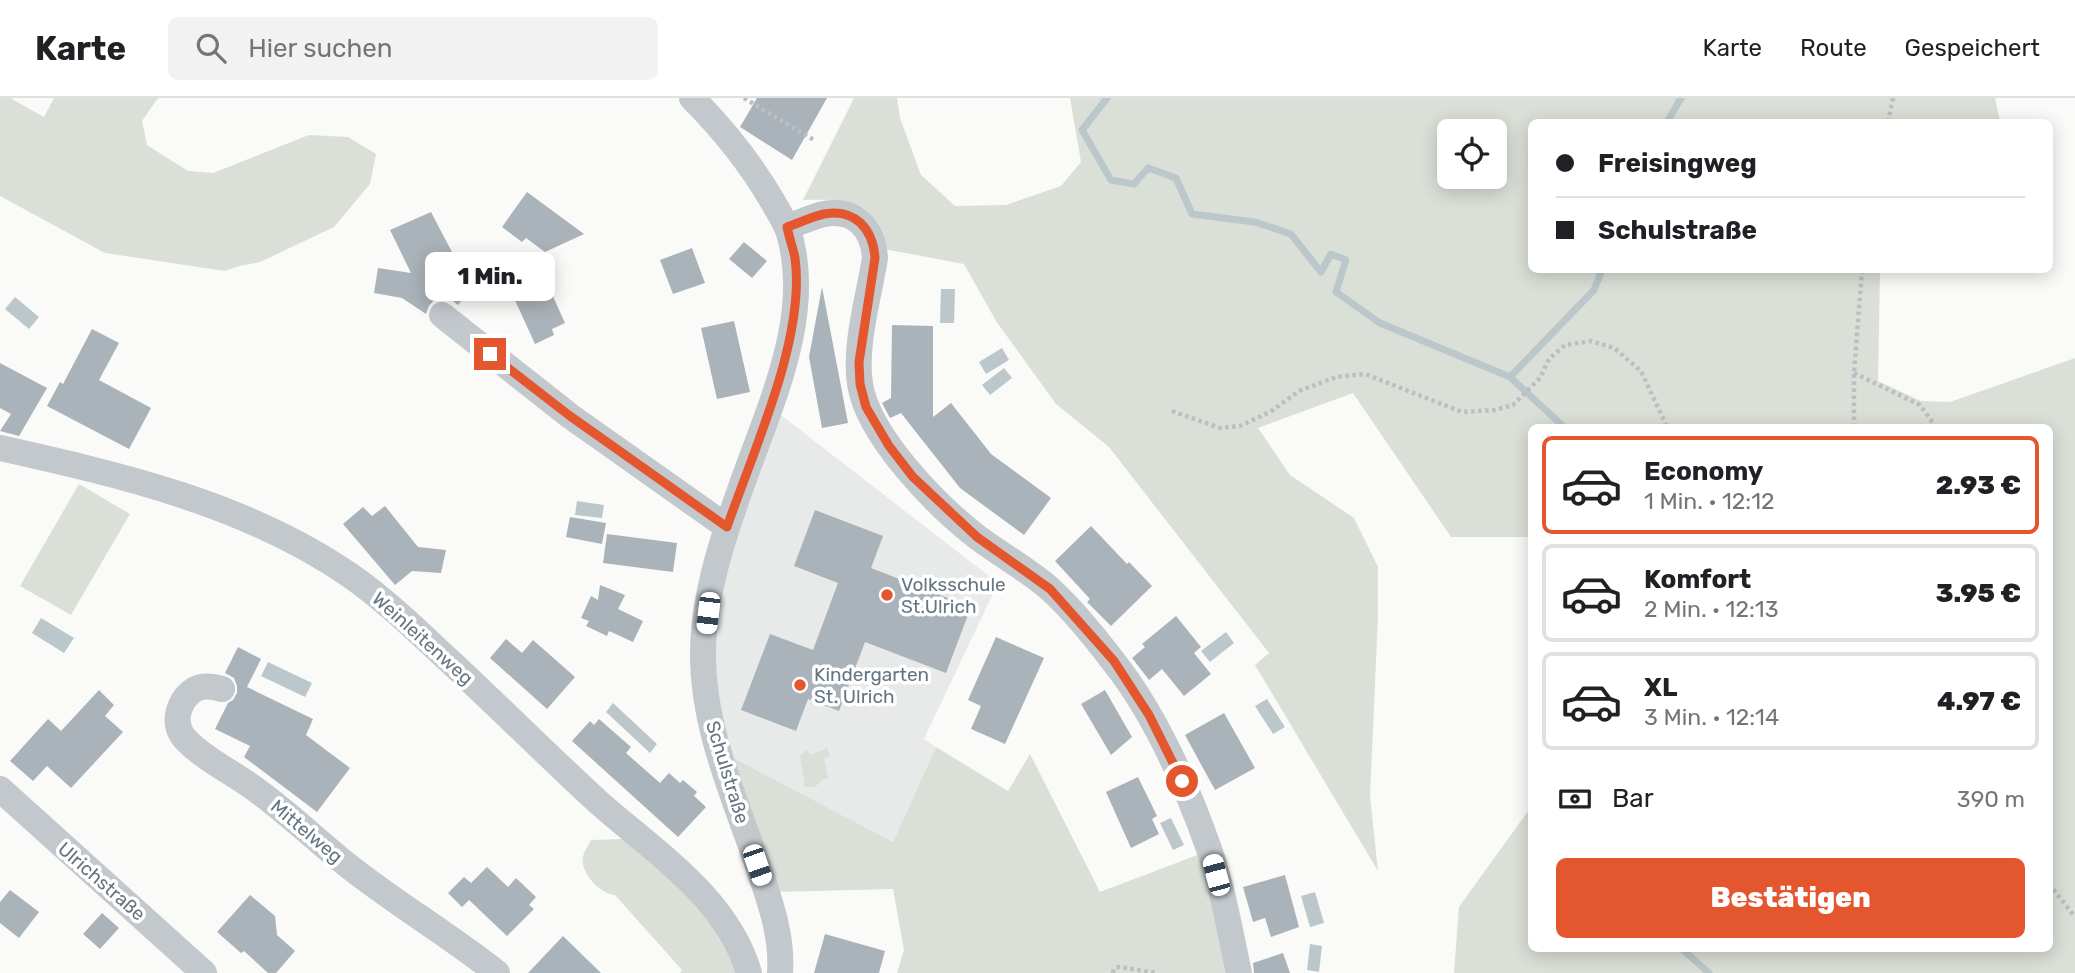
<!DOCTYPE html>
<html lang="de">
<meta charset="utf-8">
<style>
:root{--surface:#fff;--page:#f2f2f2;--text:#202124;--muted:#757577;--line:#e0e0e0;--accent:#e4572e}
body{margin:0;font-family:Rubik,sans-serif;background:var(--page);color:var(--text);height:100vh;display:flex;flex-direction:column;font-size:26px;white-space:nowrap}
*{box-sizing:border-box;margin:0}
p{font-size:23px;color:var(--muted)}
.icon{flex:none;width:38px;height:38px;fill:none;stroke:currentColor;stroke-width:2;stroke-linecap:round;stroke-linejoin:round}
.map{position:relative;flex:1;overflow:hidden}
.side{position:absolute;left:1528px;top:326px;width:525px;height:528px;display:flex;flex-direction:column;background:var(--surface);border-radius:10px;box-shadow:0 4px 18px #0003}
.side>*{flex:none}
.top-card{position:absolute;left:1528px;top:21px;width:525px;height:154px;border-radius:10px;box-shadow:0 4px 18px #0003;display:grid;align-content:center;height:154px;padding:0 28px;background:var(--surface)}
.fabs{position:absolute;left:1437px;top:21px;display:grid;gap:14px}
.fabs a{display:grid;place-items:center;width:70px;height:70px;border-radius:10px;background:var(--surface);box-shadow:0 4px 18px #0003;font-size:35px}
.end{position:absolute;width:32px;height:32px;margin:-16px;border:9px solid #e4572e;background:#fff;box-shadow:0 0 0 4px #fff}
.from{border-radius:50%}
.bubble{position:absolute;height:49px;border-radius:10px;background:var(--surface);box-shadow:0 4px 18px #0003;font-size:23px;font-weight:800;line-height:49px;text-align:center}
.car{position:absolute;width:21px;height:42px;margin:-21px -10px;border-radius:9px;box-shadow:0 0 5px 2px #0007;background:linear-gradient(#fff 24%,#345 0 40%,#fff 0 76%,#345 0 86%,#fff 0)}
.top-card b{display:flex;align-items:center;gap:24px;height:66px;font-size:26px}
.top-card b+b{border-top:2px solid var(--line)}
.top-card i{width:18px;height:18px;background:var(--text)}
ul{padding:12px 0 0;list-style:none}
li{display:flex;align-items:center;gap:21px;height:98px;margin:0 14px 10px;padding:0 14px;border:4px solid var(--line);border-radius:10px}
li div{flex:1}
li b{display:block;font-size:26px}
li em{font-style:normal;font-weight:800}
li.selected{border-color:var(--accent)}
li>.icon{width:63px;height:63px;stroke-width:1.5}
.pay{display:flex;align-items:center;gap:18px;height:77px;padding:0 28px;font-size:26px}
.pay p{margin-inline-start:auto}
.button{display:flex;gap:14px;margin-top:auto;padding:14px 28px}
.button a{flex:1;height:80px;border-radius:10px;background:var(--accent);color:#fff;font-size:28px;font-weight:800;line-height:80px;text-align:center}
header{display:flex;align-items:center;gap:42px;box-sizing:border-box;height:98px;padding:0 35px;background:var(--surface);border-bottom:2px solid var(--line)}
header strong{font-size:33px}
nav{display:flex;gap:38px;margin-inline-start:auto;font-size:24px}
.search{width:490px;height:63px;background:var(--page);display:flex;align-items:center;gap:18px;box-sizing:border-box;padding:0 24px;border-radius:10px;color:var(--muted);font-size:26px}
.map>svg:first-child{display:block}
.built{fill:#e8e9e9}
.green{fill:#dadfd7;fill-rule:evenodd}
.water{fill:#bbc7cb}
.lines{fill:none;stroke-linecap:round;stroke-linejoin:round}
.stream{stroke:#bbc7cb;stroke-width:7}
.building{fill:#aab3b9}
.path{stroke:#bbbfc2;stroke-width:4.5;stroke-dasharray:3.5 3.5;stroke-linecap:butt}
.minor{stroke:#c3c8cc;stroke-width:26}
.route{stroke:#e4572e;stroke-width:9}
.poi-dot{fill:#e4572e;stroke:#fff;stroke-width:2.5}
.labels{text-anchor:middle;stroke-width:7;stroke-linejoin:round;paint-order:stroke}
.poi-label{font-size:19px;fill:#657683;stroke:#fff;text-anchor:start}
.street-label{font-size:19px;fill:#657683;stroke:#fff}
</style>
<header>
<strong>Karte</strong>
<div class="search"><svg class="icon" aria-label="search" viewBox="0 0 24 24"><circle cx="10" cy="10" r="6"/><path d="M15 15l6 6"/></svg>Hier suchen</div>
<nav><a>Karte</a><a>Route</a><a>Gespeichert</a></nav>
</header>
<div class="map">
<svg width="2075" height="875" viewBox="0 0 2075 875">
<rect width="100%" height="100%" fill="#fafaf8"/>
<!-- built -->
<path class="built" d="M777 314 998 485 924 641 936 649 893 744 726 656 712 580 720 474Z"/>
<!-- green -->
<path class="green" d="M0 0H10L44 19 54 0H158L142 23 147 47 188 73 213 75 309 37 348 39 376 56 370 86 334 129 260 164 239 168 225 173 105 155 0 98Z
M854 0H897L900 20 921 77 955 108 1006 107 1061 88 1081 64 1070 0H1995L2000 24H1531V172H1880L1878 283 1921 303 1950 304 2075 260V875H1454L1459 809 1531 709V850H2049V329H1531V439H1451L1353 295 1258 330 1290 377 1354 420 1378 469V518L1370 698 1378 773 1255 567 1269 555 1109 349 1056 306 996 223 964 166 884 151C858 103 858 101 803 102ZM1449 33H1494V79H1449Z
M79 386 130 416 71 517 20 488Z
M936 649 1008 693 1030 656 1100 794 1200 756 1227 875H897L904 852 893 791 774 794 726 656 893 744Z
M827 650 830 657 824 660 828 680 822 682 815 689H805L800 658 806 652 811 657Z
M623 741 713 817 743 875H680L682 872 615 797C600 796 580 775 583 759 584 753 589 747 591 742Z"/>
<!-- water -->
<path class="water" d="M941 191H955L954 225H940Z
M15 199 39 219 29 231 5 211Z
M1002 250 1009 262 986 276 979 264Z
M1004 270 1012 280 990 297 982 287Z
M577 403 604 407 602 420 575 417Z
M41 520 74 540 64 555 32 535Z
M1226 534 1234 545 1210 564 1201 553Z
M268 564 312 585 305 599 261 578Z
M1267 601 1285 629 1273 636 1255 608Z
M613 605 657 646 650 655 606 614Z
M1171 720 1184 747 1173 752 1160 725Z
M1315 794 1324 825 1310 829 1301 798Z
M1310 846 1322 848 1319 874 1307 872Z"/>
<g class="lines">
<!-- stream -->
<path class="stream" d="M1107 0 1082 32 1111 82 1134 86 1148 70 1176 80 1192 116 1255 124 1291 136 1321 174 1331 156 1346 162 1336 194 1380 225 1510 279 1564 329
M1667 24 1681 0
M1510 279 1594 192 1602 172
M1681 850 1709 875"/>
</g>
<!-- building -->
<path class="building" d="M757 0H827L792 62 740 29Z
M527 94 584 136 545 154 526 140 522 144 502 129Z
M431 114 453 156 481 178 458 207 441 194 429 208 426 216 402 200 374 195 378 170 411 175 390 132Z
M744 144 767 163 752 180 729 161Z
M692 150 705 185 673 196 660 162Z
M822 189 848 325 822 330 809 259Z
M534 191 538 200 551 194 565 225 552 231 554 237 535 246 514 200Z
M734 223 750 294 717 301 701 230Z
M892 227 933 228V319L951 305 991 356 1051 400 1024 437 960 390 901 315 890 320 882 305 891 300Z
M92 231 119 245 99 282 151 310 129 351 47 308 60 284 63 286Z
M0 265 47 290 19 338 0 333 11 316 0 310Z
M385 408 418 449 446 452 441 475 412 473 395 487 343 426 363 409 372 418Z
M815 412 883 438 871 470 971 509 946 575 865 544 839 613 808 601 796 633 741 612 770 536 813 552 838 485 794 468Z
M570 419 606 425 602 446 566 439Z
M1091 428 1127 466 1129 464 1152 488 1111 528 1087 504 1090 501 1055 463Z
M607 436 677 445 673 474 603 465Z
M600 487 625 497 618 511 643 523 633 544 609 533 607 538 586 528 589 523 581 520 591 498 598 502Z
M1176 518 1201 549 1194 555 1211 576 1184 598 1162 571 1149 582 1132 560 1145 549 1142 546Z
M996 539 1044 560 1005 646 971 631 981 608 968 602Z
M506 541 522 555 533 542 575 579 547 611 490 560Z
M238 549 261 561 247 589 313 621 306 637 350 670 317 714 244 659 250 648 215 631 228 605 233 602 237 595V588L234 580 225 575Z
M99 592 114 607 105 618 123 634 71 690 47 668 33 683 10 663 48 621 61 633Z
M1105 592 1132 639 1111 657 1081 606Z
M1224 615 1255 670 1215 692 1185 637Z
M599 621 631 649 626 655 660 685 669 675 680 685 683 682 697 694 694 698 706 709 678 739 572 643 590 623 594 627Z
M1138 679 1157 718 1152 721 1159 736 1131 750 1106 694Z
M487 769 508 789 516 780 536 799 529 807 534 811 507 838 469 802 462 809 448 795 464 779 471 785Z
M1285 777 1299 829 1271 839 1265 820 1253 824 1243 789Z
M10 792 39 814 19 840 0 825V804Z
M250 797 275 818 277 837 295 853 276 875H268L244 853 241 855 217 834Z
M102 815 119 830 100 851 83 836Z
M825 836 885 853 879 875H814Z
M563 838 601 875H528Z
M1283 855 1290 875H1254L1253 865Z"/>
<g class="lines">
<!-- path -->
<path class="path" d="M744 0 814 42
M1888 24 1893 0
M1854 275 1920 307 1936 329
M1172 313 1220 330 1240 328 1270 314 1299 293 1336 279 1365 276 1462 314 1495 312 1513 307 1540 280 1549 261 1565 247 1591 243 1614 250 1641 273 1667 329
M1854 329V275L1862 172
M2049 786 2075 819
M1113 875 1114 871 1119 869 1157 875"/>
<!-- minor -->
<path class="minor" d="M692 0C723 31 751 66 773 104 778 113 784 122 788 132 814 214 772 302 745 378 725 433 704 493 703 553 702 626 732 694 756 762 768 798 783 836 780 875
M787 129C799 125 811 119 824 116 855 110 873 131 875 160 869 198 854 248 860 286 868 338 936 407 977 439 1001 457 1027 471 1050 491 1073 512 1094 538 1113 563 1156 617 1186 686 1209 751 1223 791 1230 834 1239 875
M442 217 570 318 727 429
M0 350C121 377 247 406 351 478 384 501 414 530 443 557 495 605 545 655 597 703 653 753 727 799 749 875
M222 591C212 588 200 586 191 594 179 604 173 623 182 637 196 657 239 678 259 694 288 715 314 740 341 762 391 803 447 835 497 875
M0 691 204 875"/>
</g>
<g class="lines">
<!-- route -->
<path class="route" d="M490 256 570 318 727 429C753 353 806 240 795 160 793 150 789 139 787 129 799 125 811 119 824 116 855 110 873 131 875 160L859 264 860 286 866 309 889 348 913 379 977 439 1050 491 1114 563 1149 617 1182 683"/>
</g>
<!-- markers -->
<g class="poi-dot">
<circle cx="887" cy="497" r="7"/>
<circle cx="800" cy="587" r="7"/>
</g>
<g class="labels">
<!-- poi labels -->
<g class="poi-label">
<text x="901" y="493">Volksschule<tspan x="901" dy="22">St.Ulrich</tspan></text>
<text x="814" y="583">Kindergarten<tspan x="814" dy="22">St. Ulrich</tspan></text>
</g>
<!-- street labels -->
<g class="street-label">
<text transform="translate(423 540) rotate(42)" y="7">Weinleitenweg</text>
<text transform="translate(728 674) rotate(73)" y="7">Schulstraße</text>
<text transform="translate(307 733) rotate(40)" y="7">Mittelweg</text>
<text transform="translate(102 783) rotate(41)" y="7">Ulrichstraße</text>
</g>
</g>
</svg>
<div class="fabs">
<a><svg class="icon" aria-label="locate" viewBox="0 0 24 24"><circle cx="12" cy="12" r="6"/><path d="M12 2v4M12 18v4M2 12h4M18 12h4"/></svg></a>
</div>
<i class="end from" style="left:1182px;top:683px"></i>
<i class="end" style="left:490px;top:256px"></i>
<div class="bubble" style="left:425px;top:154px;width:130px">1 Min.</div>
<i class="car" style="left:708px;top:515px;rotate:187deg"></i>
<i class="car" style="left:757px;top:767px;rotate:161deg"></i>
<i class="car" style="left:1216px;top:777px;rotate:345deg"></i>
<div class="top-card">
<b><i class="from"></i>Freisingweg</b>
<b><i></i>Schulstraße</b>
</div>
<section class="side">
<ul>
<li class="selected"><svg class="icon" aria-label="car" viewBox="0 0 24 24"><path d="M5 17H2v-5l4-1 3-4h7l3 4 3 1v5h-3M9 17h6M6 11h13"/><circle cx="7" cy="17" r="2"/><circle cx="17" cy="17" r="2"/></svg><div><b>Economy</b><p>1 Min. · 12:12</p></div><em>2.93 €</em></li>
<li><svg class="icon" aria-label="car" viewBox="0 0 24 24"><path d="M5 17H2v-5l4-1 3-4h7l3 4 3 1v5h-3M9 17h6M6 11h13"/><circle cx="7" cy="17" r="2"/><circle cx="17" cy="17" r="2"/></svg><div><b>Komfort</b><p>2 Min. · 12:13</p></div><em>3.95 €</em></li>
<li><svg class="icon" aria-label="car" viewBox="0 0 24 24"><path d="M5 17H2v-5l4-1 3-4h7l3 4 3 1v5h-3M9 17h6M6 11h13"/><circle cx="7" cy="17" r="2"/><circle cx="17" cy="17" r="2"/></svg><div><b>XL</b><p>3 Min. · 12:14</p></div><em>4.97 €</em></li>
</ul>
<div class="pay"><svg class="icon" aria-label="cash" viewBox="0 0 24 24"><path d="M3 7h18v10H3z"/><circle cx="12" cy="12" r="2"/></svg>Bar<p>390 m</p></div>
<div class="button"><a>Bestätigen</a></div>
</section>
</div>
